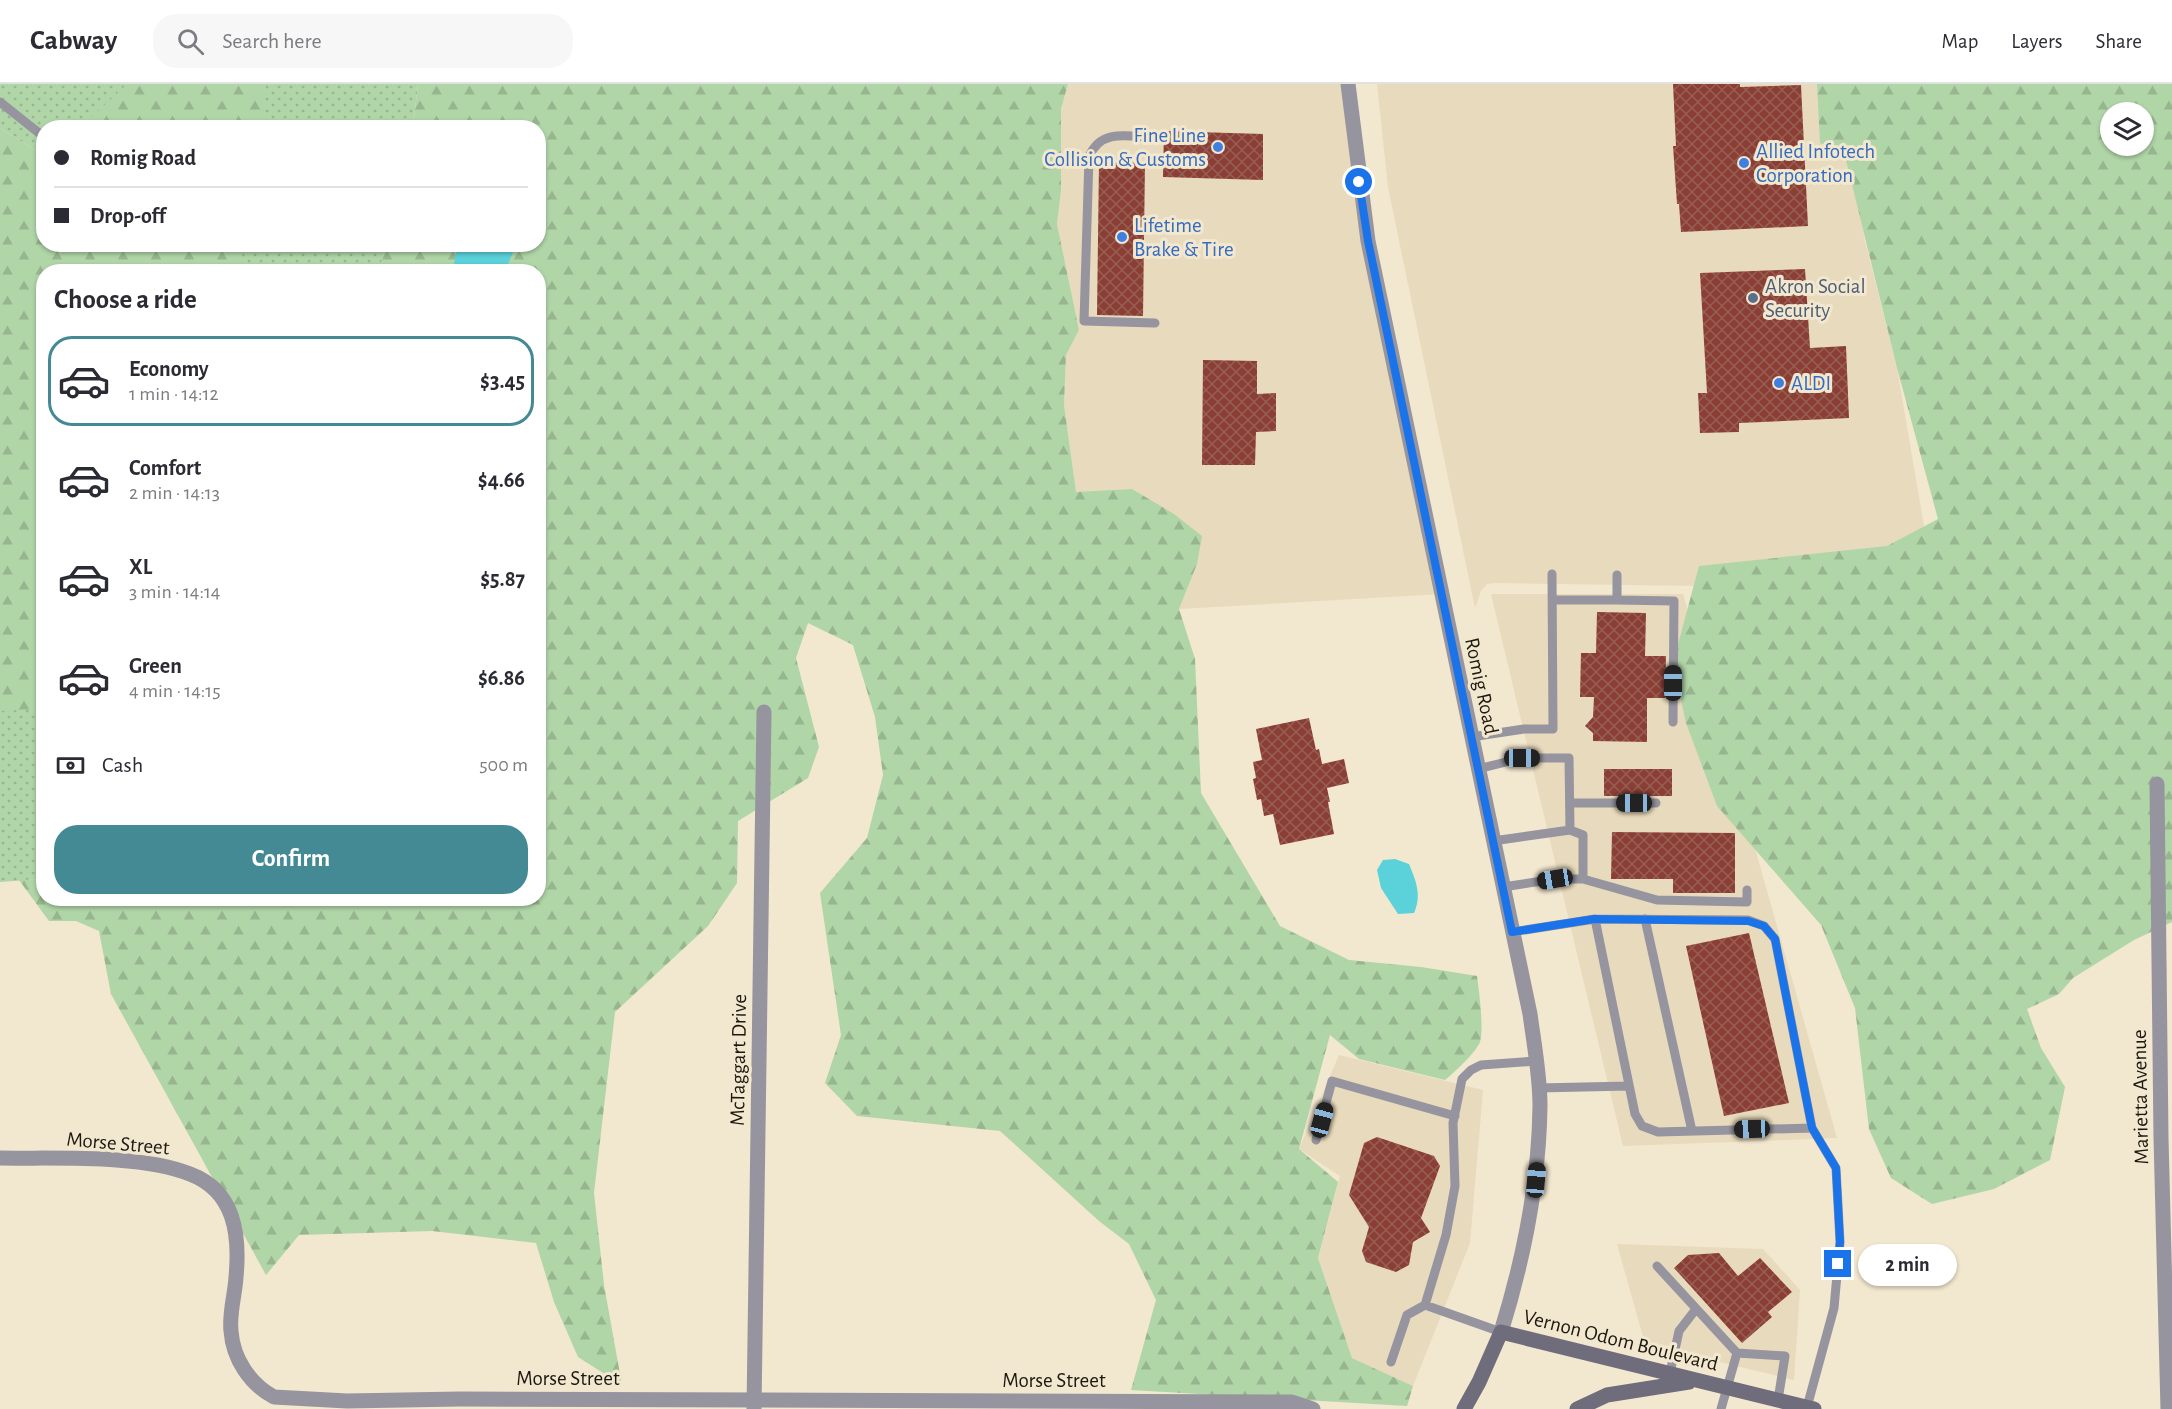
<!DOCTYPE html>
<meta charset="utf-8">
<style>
:root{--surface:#fff;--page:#f7f7f7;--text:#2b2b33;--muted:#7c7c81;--line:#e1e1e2;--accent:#448a95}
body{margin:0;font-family:"Alegreya Sans",sans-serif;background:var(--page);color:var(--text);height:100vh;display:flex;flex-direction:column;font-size:22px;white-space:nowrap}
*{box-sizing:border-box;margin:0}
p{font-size:20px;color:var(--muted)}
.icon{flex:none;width:33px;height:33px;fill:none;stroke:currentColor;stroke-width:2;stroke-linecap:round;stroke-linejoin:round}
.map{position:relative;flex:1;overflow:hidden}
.panel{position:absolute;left:36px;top:180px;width:510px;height:642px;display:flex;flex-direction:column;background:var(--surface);border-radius:24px;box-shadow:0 2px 4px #0004}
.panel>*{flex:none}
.top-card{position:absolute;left:36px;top:36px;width:510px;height:132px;border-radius:24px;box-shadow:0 2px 4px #0004;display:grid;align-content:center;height:132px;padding:0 18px;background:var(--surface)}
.tools{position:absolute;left:2100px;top:18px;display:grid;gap:12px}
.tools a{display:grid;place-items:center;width:54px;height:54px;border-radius:50%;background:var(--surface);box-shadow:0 2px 4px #0004;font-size:30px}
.end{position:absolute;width:27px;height:27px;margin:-14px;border:8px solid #1a73e8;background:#fff;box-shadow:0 0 0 3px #fff}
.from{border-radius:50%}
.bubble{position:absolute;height:42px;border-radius:21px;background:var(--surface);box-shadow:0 2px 4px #0004;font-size:20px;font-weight:700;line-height:42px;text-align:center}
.car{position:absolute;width:18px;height:36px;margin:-18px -9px;border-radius:8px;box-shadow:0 0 4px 2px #0007;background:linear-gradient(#222 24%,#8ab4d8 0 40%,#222 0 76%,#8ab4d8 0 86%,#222 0)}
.top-card b{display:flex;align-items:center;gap:21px;height:57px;font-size:22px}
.top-card b+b{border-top:2px solid var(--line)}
.top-card i{width:15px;height:15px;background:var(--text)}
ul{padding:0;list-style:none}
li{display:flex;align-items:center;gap:18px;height:90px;margin:0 12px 9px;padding:0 6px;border:3px solid transparent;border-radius:24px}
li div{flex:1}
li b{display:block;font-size:22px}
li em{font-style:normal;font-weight:700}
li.on{border-color:var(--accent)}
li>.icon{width:54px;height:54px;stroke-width:1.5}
h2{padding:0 18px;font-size:27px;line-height:72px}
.pay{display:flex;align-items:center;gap:15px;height:66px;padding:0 18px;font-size:22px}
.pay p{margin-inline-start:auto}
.primary-button{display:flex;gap:12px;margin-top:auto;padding:12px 18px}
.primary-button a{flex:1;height:69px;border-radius:24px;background:var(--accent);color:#fff;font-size:24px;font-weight:700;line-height:69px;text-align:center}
header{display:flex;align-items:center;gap:36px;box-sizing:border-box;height:84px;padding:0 30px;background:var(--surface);border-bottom:2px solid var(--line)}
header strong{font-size:28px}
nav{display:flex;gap:33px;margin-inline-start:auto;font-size:21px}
.search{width:420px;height:54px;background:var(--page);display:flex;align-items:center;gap:15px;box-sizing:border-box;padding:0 21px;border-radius:24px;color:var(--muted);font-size:22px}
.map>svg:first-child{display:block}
.built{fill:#e8dabc}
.grass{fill:url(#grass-dots)}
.forest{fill:url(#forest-firs);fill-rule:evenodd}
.water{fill:#5bd1da}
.building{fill:url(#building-cross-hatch)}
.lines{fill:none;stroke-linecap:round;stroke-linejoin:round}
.service{stroke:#96949e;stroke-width:9}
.minor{stroke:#96949e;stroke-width:15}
.tertiary{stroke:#96949e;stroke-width:15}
.secondary{stroke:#6f6c7b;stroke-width:15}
.route{stroke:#1a73e8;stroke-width:8}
.shop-dot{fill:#3f7fe0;stroke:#f2e7cf;stroke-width:2}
.service-dot{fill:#5c6f8a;stroke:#f2e7cf;stroke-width:2}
.labels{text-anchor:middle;stroke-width:6;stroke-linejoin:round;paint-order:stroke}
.shop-label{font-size:21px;fill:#366cbe;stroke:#f2e7cf;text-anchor:start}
.service-label{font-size:21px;fill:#4e5e75;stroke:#f2e7cf;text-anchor:start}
.street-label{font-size:21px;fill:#1d1911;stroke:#f2e7cf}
</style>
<header>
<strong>Cabway</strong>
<div class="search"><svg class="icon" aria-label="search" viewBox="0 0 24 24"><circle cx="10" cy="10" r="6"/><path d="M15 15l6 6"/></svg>Search here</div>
<nav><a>Map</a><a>Layers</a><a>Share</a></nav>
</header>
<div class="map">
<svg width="2172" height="1325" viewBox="0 0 2172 1325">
<defs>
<pattern id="grass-dots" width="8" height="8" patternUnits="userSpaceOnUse" patternTransform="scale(1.5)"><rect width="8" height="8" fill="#b0d5a7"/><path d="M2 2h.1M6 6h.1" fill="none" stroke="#97b68f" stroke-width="1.8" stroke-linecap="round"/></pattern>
<pattern id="forest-firs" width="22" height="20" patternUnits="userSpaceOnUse" patternTransform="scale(1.5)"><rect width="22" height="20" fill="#b0d5a7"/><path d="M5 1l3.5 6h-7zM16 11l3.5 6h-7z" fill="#97b68f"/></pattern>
<pattern id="building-cross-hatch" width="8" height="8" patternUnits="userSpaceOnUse" patternTransform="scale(1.5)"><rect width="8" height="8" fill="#8b3f34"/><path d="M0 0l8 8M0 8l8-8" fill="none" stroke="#975e55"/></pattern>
</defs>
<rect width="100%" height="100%" fill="#f2e7cf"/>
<!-- built -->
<path class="built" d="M1068 0H1348L1349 21 1442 510 1179 525 1197 480 1132 405 1076 409 1064 321 1066 271 1079 246 1057 140 1061 107V25Z
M1377 0H1835L1865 157 1897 284 1932 489 1701 502 1495 499 1487 500 1481 507 1475 524 1388 103Z
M1491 510H1683L1837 1054 1623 1062Z
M1339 971 1483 1006 1470 1159 1413 1302 1352 1274 1318 1174 1340 1092 1299 1065Z
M1617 1160 1763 1165 1800 1206 1794 1296 1645 1260Z"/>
<!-- grass -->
<path class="grass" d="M0 0H418L413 43 44 44 43 71 0 44Z
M197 161H386L379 188 244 187Z
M43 599V795L0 798V600Z"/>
<!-- forest -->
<path class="forest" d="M127 0H266L262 43H81Z
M418 0H1068L1061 25V107L1057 140 1079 246 1066 271 1064 321 1076 408 1132 405 1174 430 1202 452 1197 480 1179 525 1195 575 1201 709 1280 842 1349 876 1421 883 1477 892C1479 906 1484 945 1480 958 1477 967 1453 990 1445 996L1359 975 1330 951 1299 1065 1338 1098 1318 1174 1352 1274 1413 1302 1407 1322 1131 1306 1156 1216 1129 1160 1099 1137 1000 1047 857 1032 825 999 841 951 820 809 867 754 883 691 875 633 853 561 808 539 796 574 819 663 808 694 738 737 737 799 708 842 615 928 594 1109 604 1201 622 1301 578 1273 554 1218 536 1159 432 1147 299 1151 266 1191 111 910 99 847 76 837H49L19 796 43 795 44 814H538V188L379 187 386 161 538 160V44L413 43Z
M1817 0H2172V838L2134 856 2073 894 2059 910 2027 925 2041 964 2065 1003 2050 1076 1994 1105 1932 1120 1891 1094 1869 1045 1855 924 1821 841 1717 722 1686 639 1673 579 1699 482 1887 462 1938 435 1897 284 1844 68 1820 59ZM2110 28H2144V62H2110Z
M0 44 43 71 44 160 244 161 240 185 244 187 44 188 43 625 0 627Z"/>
<!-- water -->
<path class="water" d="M457 161H514V166L505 187H453Z
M1395 775 1409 780C1416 797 1422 811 1414 829L1398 830 1381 804 1377 786 1383 776Z"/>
<!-- building -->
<path class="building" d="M1673 0H1740V3L1801 1 1808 142 1681 148 1679 120H1677L1673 62H1676Z
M1164 47 1263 50V96L1163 93Z
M1099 78 1145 79 1143 232 1097 231Z
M1805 185 1810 264 1846 262 1849 334 1739 339V348L1700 349 1698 309H1707L1700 189Z
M1203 276 1257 277V310L1276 309V347L1256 348 1255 381H1202Z
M1597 528 1646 529 1645 572H1666L1665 614H1647V658L1593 657V649L1585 642 1593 633 1594 613H1580L1581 569H1596Z
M1309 634 1316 666 1319 665 1322 680 1344 675 1349 699 1327 704 1330 718H1328L1334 750 1280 761 1273 730 1264 732 1261 715 1257 716 1253 695 1256 694 1253 678 1262 676 1256 645Z
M1604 685H1672V712H1604Z
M1612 748 1735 749V809H1673V795H1611Z
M1749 849 1789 1019 1724 1032 1686 862Z
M1377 1053 1434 1072 1440 1082 1421 1134 1430 1148 1413 1158 1409 1181 1396 1188 1366 1178 1362 1167 1369 1143 1349 1111 1364 1059Z
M1719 1169 1738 1192 1760 1174 1792 1208 1768 1228 1772 1233 1742 1259 1674 1184 1688 1171Z"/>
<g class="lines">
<!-- service -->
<path class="service" d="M0 18 44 53
M1155 239 1084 237 1089 73C1101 43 1131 53 1158 54
M1552 516H1617V491
M1617 516 1674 517 1673 638
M1471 653 1524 645H1553L1552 490
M1478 685 1522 674H1569L1570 746
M1570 719H1656
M1493 757 1570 746 1583 751V795H1555L1503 803
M1583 795 1657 816 1747 818V806
M1595 835 1748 836 1764 842 1775 855 1812 1044
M1645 835 1692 1047
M1512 848 1595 835 1635 1030 1642 1042 1658 1048 1812 1044 1836 1084 1840 1158 1834 1224 1807 1323
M1538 1004 1629 1002
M1316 1056 1332 997 1455 1032
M1657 1182 1737 1269 1785 1272 1778 1316
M1425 1221 1446 1151 1455 1102 1453 1039 1462 995 1471 986 1481 981 1536 977
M1391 1278 1407 1231 1425 1221 1501 1248
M1670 1289 1679 1247 1696 1225
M1721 1325 1737 1269"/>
<!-- minor -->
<path class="minor" d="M2157 700 2161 1054 2168 1325
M0 1074C55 1075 140 1070 190 1090 235 1107 240 1151 236 1193 235 1211 229 1229 231 1247 233 1275 250 1300 274 1313L347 1317 460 1315 1292 1318 1313 1325
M754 1325 764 628"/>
<!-- tertiary -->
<path class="tertiary" d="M1348 0 1368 157 1530 930C1534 960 1540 991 1540 1022 1539 1099 1524 1174 1501 1248"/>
<!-- secondary -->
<path class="secondary" d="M1464 1325 1479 1298 1501 1248 1814 1325
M1577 1325 1607 1311 1689 1298"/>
</g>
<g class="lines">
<!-- route -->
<path class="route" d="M1359 98 1368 157 1512 848 1594 835 1748 837 1764 842 1775 855 1812 1044 1836 1084 1840 1158 1838 1180"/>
</g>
<!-- markers -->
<g class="shop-dot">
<circle cx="1218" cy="63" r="6"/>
<circle cx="1744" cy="79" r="6"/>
<circle cx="1122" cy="153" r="6"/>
<circle cx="1779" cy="299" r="6"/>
</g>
<circle class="service-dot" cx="1753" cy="214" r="6"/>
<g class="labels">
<!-- shop labels -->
<g class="shop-label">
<text x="1206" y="58" text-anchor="end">Fine Line<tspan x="1206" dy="24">Collision &amp; Customs</tspan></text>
<text x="1756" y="74">Allied Infotech<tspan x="1756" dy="24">Corporation</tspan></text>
<text x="1134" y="148">Lifetime<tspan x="1134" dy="24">Brake &amp; Tire</tspan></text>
<text x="1791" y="306">ALDI</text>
</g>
<!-- service labels -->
<g class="service-label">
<text x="1765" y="209">Akron Social<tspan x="1765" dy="24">Security</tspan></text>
</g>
<!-- street labels -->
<g class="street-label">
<text transform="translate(1482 602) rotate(78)" y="7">Romig Road</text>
<text transform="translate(738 976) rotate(-89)" y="7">McTaggart Drive</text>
<text transform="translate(2140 1013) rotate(-91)" y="7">Marietta Avenue</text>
<text transform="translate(118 1059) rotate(5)" y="7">Morse Street</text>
<text transform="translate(1621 1256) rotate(14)" y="7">Vernon Odom Boulevard</text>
<text x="568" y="1301">Morse Street</text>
<text x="1054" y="1303">Morse Street</text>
</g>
</g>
</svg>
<div class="tools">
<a><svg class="icon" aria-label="layers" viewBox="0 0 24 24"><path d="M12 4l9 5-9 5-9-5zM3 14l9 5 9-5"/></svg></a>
</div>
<i class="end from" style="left:1359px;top:98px"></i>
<i class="end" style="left:1838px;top:1180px"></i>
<div class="bubble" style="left:1858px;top:1160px;width:99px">2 min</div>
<i class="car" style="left:1673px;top:599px;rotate:0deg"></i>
<i class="car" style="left:1522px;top:674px;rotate:90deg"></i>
<i class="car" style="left:1634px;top:719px;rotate:270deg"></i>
<i class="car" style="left:1555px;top:795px;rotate:261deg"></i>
<i class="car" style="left:1322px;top:1036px;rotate:15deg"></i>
<i class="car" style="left:1752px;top:1045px;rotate:268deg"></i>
<i class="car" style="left:1536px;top:1096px;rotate:5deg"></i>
<div class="top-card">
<b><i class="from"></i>Romig Road</b>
<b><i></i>Drop-off</b>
</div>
<section class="panel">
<h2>Choose a ride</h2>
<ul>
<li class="on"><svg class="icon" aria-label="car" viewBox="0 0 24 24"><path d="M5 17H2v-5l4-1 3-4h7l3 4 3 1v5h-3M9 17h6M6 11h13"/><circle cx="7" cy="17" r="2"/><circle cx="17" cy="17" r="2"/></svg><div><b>Economy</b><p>1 min · 14:12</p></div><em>$3.45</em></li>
<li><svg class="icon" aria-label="car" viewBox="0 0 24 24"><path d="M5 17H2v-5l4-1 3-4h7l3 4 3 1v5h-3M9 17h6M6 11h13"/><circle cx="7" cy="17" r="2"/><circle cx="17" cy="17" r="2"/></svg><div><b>Comfort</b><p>2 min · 14:13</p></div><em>$4.66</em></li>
<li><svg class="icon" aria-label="car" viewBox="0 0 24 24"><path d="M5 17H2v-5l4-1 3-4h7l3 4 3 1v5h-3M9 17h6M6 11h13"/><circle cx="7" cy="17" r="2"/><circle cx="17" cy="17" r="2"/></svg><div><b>XL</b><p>3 min · 14:14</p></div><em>$5.87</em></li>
<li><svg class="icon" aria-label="car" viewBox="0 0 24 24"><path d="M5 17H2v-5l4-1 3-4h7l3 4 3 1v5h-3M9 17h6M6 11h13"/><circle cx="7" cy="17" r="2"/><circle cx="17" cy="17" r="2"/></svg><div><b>Green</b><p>4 min · 14:15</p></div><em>$6.86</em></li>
</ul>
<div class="pay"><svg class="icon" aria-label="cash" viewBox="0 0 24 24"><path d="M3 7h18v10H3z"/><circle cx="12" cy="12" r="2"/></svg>Cash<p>500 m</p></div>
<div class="primary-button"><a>Confirm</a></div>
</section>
</div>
